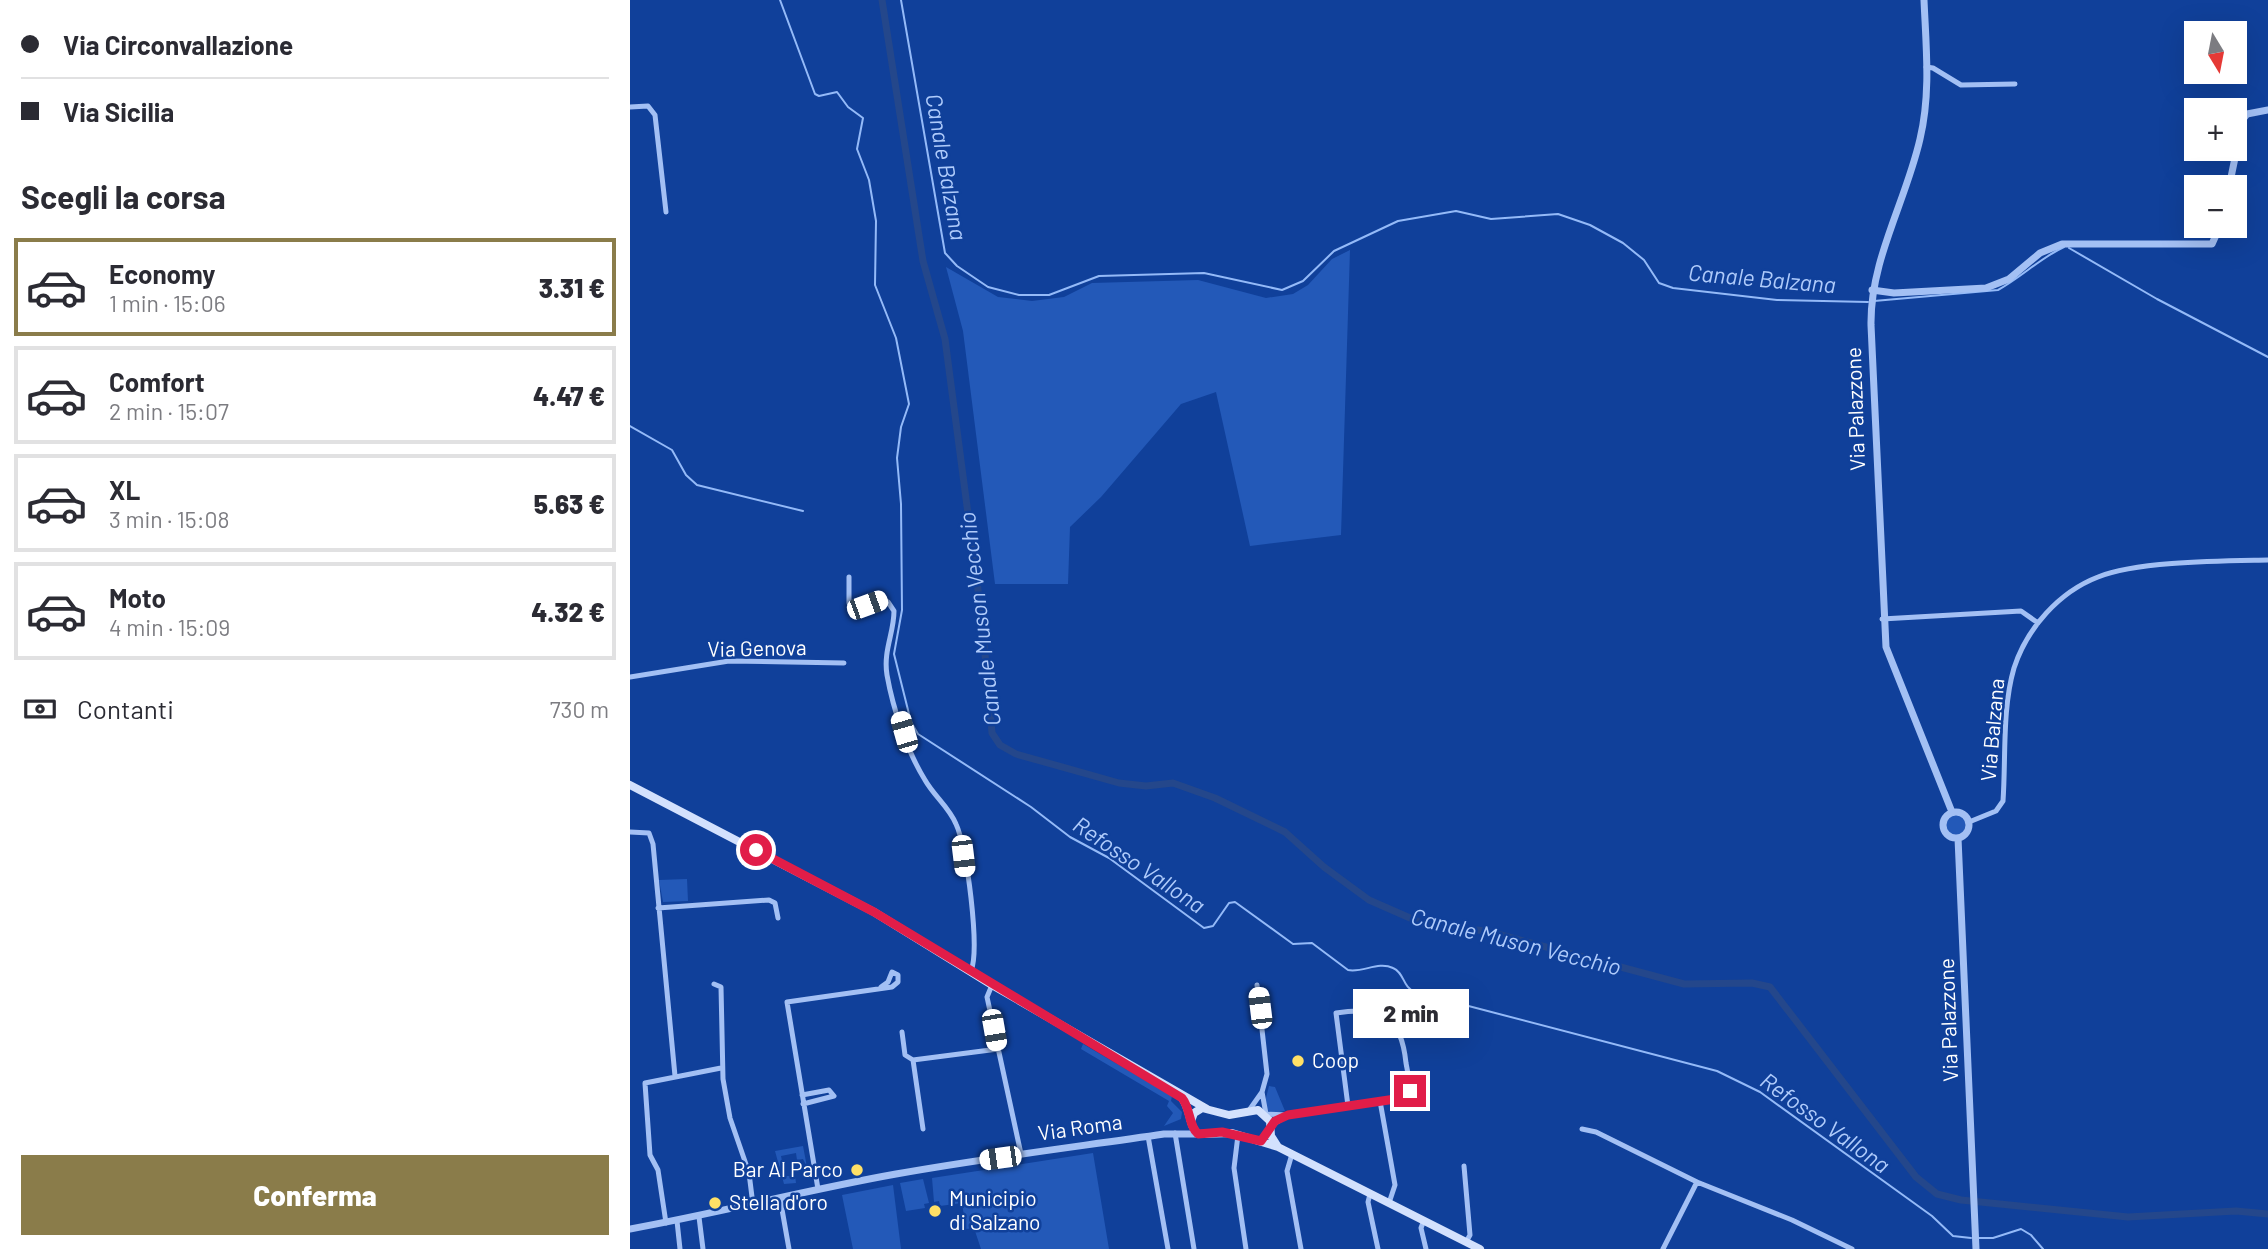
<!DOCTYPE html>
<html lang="it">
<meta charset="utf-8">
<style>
:root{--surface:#fff;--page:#f2f2f3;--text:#2b2b33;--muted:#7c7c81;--line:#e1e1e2;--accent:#8a7c4a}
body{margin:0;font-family:Barlow,sans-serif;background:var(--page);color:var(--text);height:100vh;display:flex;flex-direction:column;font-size:26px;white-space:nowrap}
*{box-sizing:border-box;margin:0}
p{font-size:23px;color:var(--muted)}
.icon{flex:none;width:38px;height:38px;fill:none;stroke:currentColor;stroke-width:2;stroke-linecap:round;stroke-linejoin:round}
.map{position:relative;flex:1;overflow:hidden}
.details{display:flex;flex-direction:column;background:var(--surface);width:630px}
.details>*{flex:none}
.top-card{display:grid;align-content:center;height:154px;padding:0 21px;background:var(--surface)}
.needle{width:46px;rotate:170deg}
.tools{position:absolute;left:1554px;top:21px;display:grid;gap:14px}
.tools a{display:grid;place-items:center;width:63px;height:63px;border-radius:0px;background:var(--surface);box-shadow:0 7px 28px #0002;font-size:35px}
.end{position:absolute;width:32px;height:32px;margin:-16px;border:9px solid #e11d48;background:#fff;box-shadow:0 0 0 4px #fff}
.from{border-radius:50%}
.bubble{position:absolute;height:49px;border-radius:0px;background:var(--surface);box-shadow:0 7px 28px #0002;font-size:23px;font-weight:800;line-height:49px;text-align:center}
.car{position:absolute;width:21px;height:42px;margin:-21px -10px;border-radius:9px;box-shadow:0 0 5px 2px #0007;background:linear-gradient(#fff 24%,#345 0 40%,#fff 0 76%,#345 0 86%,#fff 0)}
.top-card b{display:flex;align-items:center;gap:24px;height:66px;font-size:26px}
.top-card b+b{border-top:2px solid var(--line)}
.top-card i{width:18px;height:18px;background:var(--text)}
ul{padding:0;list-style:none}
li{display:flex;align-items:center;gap:21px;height:98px;margin:0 14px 10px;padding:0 7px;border:4px solid var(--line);border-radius:0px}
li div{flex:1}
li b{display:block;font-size:26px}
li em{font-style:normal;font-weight:800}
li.selected{border-color:var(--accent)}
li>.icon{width:63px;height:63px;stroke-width:1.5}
h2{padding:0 21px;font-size:32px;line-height:84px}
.pay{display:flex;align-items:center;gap:18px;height:77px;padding:0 21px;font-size:26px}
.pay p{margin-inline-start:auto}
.cta{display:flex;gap:14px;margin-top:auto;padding:14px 21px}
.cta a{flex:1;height:80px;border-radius:0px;background:var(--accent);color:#fff;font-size:28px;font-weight:800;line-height:80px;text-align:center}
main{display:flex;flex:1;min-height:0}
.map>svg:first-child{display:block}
.green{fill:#2359b8}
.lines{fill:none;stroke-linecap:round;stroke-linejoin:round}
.stream{stroke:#94baf8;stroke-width:2}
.canal{stroke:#24478b;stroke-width:7}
.minor{stroke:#a3c0f4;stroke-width:5}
.tertiary{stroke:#a3c0f4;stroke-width:7}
.secondary{stroke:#d3e1fd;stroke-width:8}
.route{stroke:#e11d48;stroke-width:9}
.poi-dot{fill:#ffe066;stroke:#10409a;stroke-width:2.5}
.labels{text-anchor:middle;stroke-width:5;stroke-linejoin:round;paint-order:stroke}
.street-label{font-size:21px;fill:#fff;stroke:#10409a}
.poi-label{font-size:21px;fill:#fff;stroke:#10409a;text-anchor:start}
.water-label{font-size:23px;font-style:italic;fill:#afcbfb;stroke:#10409a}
</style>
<main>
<section class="details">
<div class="top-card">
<b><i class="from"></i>Via Circonvallazione</b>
<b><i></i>Via Sicilia</b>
</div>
<h2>Scegli la corsa</h2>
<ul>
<li class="selected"><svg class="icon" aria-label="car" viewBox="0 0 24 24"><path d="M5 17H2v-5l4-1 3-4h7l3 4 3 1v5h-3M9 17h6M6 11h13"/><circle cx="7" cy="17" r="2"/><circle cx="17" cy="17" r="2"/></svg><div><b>Economy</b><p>1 min · 15:06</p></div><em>3.31 €</em></li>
<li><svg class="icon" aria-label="car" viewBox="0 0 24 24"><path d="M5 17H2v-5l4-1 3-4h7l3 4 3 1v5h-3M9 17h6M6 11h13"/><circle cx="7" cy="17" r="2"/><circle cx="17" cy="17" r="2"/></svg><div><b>Comfort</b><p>2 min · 15:07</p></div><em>4.47 €</em></li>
<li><svg class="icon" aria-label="car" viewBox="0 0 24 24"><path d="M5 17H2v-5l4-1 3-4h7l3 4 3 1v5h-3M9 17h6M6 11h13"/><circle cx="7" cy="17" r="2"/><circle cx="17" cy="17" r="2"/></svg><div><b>XL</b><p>3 min · 15:08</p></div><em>5.63 €</em></li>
<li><svg class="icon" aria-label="car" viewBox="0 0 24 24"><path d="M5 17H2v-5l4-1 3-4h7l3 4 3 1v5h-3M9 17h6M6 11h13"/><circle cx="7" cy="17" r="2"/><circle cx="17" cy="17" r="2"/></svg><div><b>Moto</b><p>4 min · 15:09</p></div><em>4.32 €</em></li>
</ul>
<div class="pay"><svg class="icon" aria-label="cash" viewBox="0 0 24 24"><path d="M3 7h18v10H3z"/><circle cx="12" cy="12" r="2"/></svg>Contanti<p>730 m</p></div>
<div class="cta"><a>Conferma</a></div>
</section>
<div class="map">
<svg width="1638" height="1249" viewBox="0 0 1638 1249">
<rect width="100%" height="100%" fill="#10409a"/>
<!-- green -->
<path class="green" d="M720 250 711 535 620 546 586 392 551 404 471 497 440 527 438 584H365L333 331 316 267 368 297 402 301 434 297 462 283 568 280 636 298 663 294 678 285 702 259Z
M1316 825a10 10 0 1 1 20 0a10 10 0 1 1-20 0Z
M57 879 58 901 33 902 29 880Z
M453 1044 542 1096 541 1101 552 1112 551 1119 534 1126 543 1113 537 1106 539 1101 451 1049Z
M639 1086 645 1087 655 1111 643 1113 637 1110 635 1102Z
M173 1146 177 1167 173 1159 167 1160 166 1153 151 1156 155 1176H165L166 1183 154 1184 145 1151Z
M463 1153 479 1249H351L344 1228 336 1229 332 1203 310 1206 309 1201 304 1202 302 1178Z
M293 1179 299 1203 294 1204 295 1208 276 1211 270 1183Z
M263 1185 271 1249H223L212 1195Z"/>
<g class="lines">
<!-- stream -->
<path class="stream" d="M150 0 185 94 189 96 207 92 218 107 233 118 227 149 239 180 246 221 245 285 266 338 279 404 271 427 267 458 271 504 272 610 264 654 281 722 288 734 401 807 440 837 479 858 574 928 583 926 599 903 605 902 663 944 682 943 718 970C733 973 748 961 763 968 775 973 772 987 785 992L1087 1071 1130 1092 1302 1216 1323 1236 1341 1238
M271 0 315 253 327 266 358 287 389 295H419L469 276 574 273 652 290 673 281 704 251 768 221 826 211 861 219 928 214 960 225 993 243 1014 260 1029 283 1043 288 1147 300 1238 302
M1439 248 1527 299 1638 357
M1244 301 1368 290C1392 277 1410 258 1434 247
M0 426 42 450 56 475 67 485 173 511
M1347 1238H1363L1391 1229 1401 1235 1413 1249"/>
<!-- canal -->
<path class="canal" d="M252 0 293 261 315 339 352 620 362 733 370 745 386 754 489 783 516 786 543 783 585 798 655 832 694 867 739 900 796 925 856 931 1054 984 1122 983 1140 987 1286 1177 1307 1194 1331 1200 1498 1217 1606 1211 1638 1214"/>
<!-- minor -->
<path class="minor" d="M1296 67 1303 68 1331 85 1385 84
M0 107 18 106 25 115 36 212
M219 577V603C233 609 245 598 258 602L264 611C264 633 253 651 257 675 263 709 277 751 295 780 304 796 319 807 326 824 337 847 350 949 341 971
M1252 619 1391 611 1408 623
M0 677 99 661 214 663
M1339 822 1366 811 1373 801C1376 758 1372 709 1384 668 1397 628 1429 592 1468 577 1507 561 1594 561 1638 560
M0 832 19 833 23 844 45 1076
M28 908 139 900 145 903 148 918
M84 984 91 987 93 1079 100 1118 119 1173 123 1205
M362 985 357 997 391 1154
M627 985 637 1074 632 1092
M272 1032 275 1055 283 1060
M172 1095 199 1090 204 1096 173 1104
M750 1101 765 1185 759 1203
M620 1109 632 1092 636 1114 658 1115 641 1126
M658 1115 779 1096C781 1086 778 1074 776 1063 771 1015 752 1006 706 1013L718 1106
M293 1129 283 1060 368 1049
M952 1129 966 1132 1067 1182 1162 1220 1222 1249
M545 1133 564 1249
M608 1135 604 1168 616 1249
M518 1136 538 1249
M662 1154 657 1171 671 1249
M834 1166 840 1235 836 1242
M188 1189 157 1002 262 987 268 982V975L262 972 258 982 251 987
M740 1194 738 1202 748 1249
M150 1198 159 1249
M69 1217 73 1249
M794 1220 791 1228 796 1249
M47 1221 50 1249
M36 1223 28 1170 20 1155 15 1083 91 1068
M1033 1249 1067 1182"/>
<!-- tertiary -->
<path class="tertiary" d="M1294 0C1296 47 1301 93 1290 139 1276 201 1240 260 1241 325L1256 647 1322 812
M1599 187 1613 119 1617 114 1638 110
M1242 290 1264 293 1356 288 1379 279 1410 253 1432 244H1582L1590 226
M1313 825a13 13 0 1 1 26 0a13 13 0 1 1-26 0Z
M1328 838 1346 1249
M0 1229C89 1213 176 1190 266 1174 355 1158 445 1147 534 1134H568"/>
<!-- secondary -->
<path class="secondary" d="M0 785 244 912 362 985 577 1109
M552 1098C561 1110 558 1125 568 1134L602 1133 648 1147 641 1136 640 1121 628 1110 599 1115 572 1108 564 1113 561 1121
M648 1147 850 1249"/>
</g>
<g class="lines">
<!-- route -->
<path class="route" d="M126 850 244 912 552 1098C561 1109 558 1125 568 1134L592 1132 631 1141 645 1121 658 1115 772 1098 779 1096 780 1091"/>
</g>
<!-- markers -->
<g class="poi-dot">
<circle cx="668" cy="1061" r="7"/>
<circle cx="227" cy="1170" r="7"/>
<circle cx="85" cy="1203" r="7"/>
<circle cx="305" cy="1211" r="7"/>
</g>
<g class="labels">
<!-- street labels -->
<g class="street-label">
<text transform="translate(1226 409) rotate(-92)" y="7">Via Palazzone</text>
<text transform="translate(127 649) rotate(-1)" y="7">Via Genova</text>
<text transform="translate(1363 730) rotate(-85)" y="7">Via Balzana</text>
<text transform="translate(1319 1020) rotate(-92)" y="7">Via Palazzone</text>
<text transform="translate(450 1128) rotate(-8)" y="7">Via Roma</text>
</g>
<!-- poi labels -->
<g class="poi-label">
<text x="682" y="1068">Coop</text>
<text x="213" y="1177" text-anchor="end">Bar Al Parco</text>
<text x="319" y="1206">Municipio<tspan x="319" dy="24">di Salzano</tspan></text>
<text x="99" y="1210">Stella d'oro</text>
</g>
<!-- water labels -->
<g class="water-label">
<text transform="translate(316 167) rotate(80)" y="8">Canale Balzana</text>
<text transform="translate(1132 279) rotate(5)" y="8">Canale Balzana</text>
<text transform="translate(350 619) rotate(-97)" y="8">Canale Muson Vecchio</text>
<text transform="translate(509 865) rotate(34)" y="8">Refosso Vallona</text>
<text transform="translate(886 942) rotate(14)" y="8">Canale Muson Vecchio</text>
<text transform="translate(1195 1123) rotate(36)" y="8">Refosso Vallona</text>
</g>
</g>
</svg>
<div class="tools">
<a><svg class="needle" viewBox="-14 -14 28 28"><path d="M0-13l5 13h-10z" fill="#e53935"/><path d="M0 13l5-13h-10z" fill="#7c7c81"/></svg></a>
<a>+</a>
<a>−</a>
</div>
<i class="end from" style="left:126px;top:850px"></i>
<i class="end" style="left:780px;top:1091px"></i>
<div class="bubble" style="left:723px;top:989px;width:116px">2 min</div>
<i class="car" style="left:237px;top:605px;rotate:70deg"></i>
<i class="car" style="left:274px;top:732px;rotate:344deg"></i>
<i class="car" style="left:333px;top:856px;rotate:173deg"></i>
<i class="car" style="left:630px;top:1008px;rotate:353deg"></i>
<i class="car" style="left:364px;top:1030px;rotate:170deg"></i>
<i class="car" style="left:370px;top:1158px;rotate:262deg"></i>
</div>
</main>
